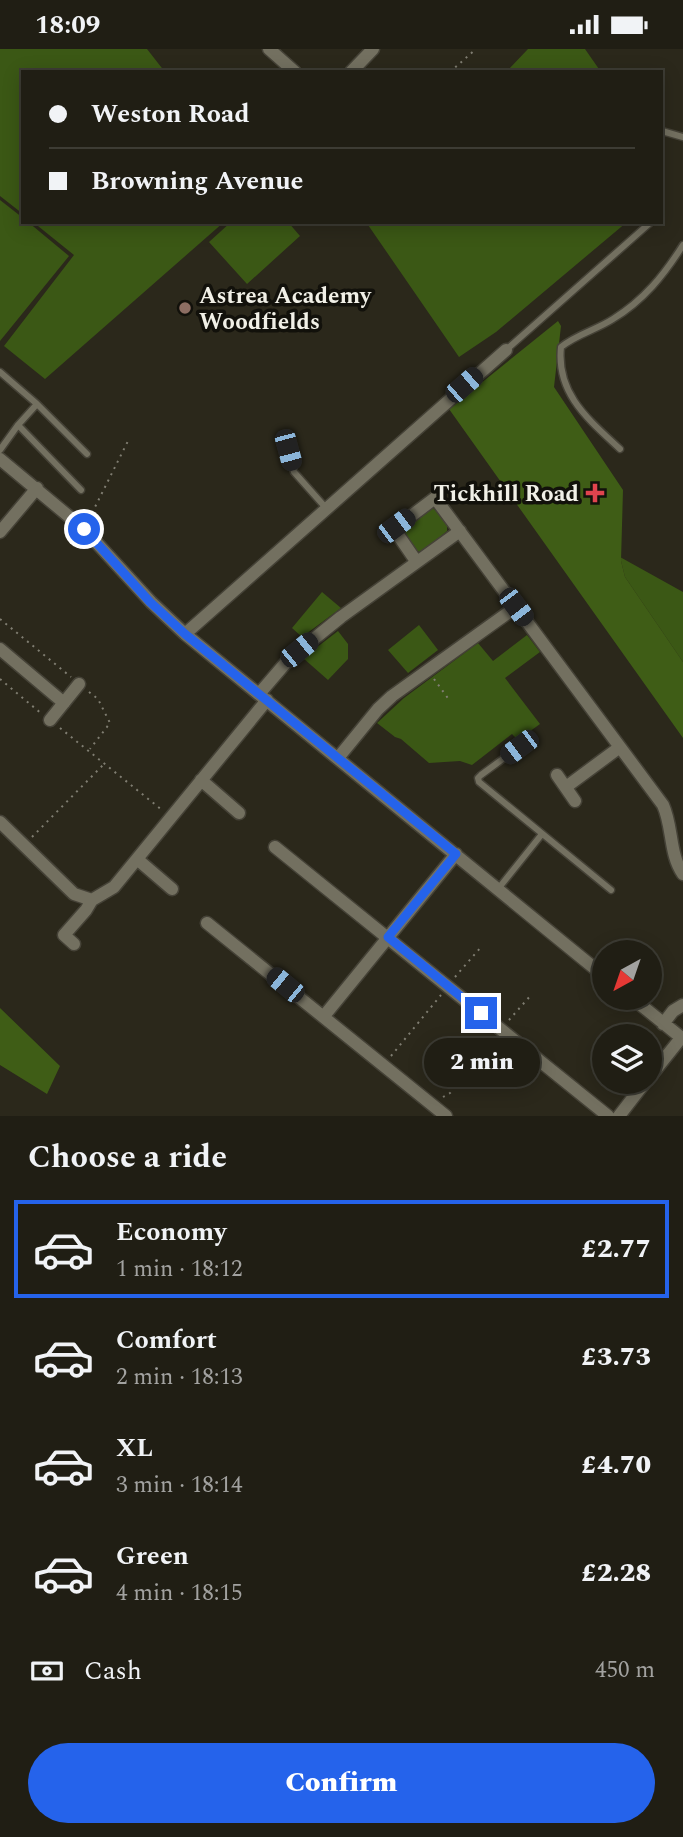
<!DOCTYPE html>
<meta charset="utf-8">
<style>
:root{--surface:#201e14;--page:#2d2b22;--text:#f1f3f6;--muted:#a2a2a0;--line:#3d3c34;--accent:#2563eb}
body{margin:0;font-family:Spectral,serif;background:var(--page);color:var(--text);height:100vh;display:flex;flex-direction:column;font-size:26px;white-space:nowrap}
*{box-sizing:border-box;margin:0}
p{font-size:23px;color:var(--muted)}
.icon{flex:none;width:38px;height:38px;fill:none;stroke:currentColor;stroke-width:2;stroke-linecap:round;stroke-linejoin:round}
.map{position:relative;height:1067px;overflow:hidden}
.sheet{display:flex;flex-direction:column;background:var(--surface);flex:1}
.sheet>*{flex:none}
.top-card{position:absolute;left:21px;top:21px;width:642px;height:154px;border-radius:0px;box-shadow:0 4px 18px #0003,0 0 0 2px var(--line);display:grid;align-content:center;height:154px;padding:0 28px;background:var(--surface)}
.needle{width:46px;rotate:220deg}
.buttons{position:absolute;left:592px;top:891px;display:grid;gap:14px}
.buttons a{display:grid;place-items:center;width:70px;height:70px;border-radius:50%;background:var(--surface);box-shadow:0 4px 18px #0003,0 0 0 2px var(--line);font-size:35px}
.end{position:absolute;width:32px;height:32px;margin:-16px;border:9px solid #2563eb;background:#fff;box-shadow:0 0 0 4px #fff}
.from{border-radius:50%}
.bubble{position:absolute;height:49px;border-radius:24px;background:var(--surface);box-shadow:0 4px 18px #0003,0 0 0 2px var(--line);font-size:23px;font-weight:800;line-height:49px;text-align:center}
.car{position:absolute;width:21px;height:42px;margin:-21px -10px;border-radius:9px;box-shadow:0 0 5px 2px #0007;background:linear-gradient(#222 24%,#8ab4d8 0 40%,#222 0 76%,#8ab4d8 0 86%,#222 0)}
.top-card b{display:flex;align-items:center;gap:24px;height:66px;font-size:26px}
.top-card b+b{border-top:2px solid var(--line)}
.top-card i{width:18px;height:18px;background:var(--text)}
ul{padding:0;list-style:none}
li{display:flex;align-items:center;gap:21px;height:98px;margin:0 14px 10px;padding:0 14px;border:4px solid transparent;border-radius:0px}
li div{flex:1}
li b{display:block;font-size:26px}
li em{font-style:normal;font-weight:800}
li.on{border-color:var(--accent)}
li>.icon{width:63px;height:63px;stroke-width:1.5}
h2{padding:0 28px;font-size:32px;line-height:84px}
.pay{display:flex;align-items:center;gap:18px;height:77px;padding:0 28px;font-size:26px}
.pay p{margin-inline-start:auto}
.button{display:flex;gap:14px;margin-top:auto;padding:14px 28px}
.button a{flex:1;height:80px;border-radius:42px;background:var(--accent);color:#fff;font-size:28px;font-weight:800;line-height:80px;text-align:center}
.status{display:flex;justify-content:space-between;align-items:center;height:49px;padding:0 35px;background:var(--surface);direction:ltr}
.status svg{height:19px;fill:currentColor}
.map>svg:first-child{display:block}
.green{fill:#3b5815}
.forest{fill:#3f5d16}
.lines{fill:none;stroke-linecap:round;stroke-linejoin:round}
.service-casing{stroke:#454237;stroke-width:9}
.minor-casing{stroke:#454237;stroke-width:15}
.path{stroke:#807e72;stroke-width:2;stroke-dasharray:2 5;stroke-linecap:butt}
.service{stroke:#737060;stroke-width:6}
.minor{stroke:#737060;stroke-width:12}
.route{stroke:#2563eb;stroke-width:9}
.education-dot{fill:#8d6e63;stroke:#12110b;stroke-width:2.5}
.health-dot{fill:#e0444e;stroke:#12110b;stroke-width:2.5}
.labels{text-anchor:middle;stroke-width:7;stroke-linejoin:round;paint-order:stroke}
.poi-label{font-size:23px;font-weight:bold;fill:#f1f0e7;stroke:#12110b;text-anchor:start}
</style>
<div class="status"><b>18:09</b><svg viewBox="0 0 49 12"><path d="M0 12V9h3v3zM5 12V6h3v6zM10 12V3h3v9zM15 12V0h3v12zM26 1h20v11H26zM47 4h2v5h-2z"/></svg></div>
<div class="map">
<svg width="683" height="1067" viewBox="0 0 683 1067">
<rect width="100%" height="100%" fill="#2b281b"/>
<!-- green -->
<path class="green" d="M0 0H147L165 23H23V165L0 147Z
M528 0H585L601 23H506Z
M0 151 23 169V173H28L69 207 0 292Z
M33 173H224L45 330 4 297 74 206Z
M231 173H288L300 187 247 235 209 193Z
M366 173H627L496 283 459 308Z
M431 457 447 473V482L422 503C411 503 406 489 401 480Z
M620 508 683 543V613L625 528Z
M322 543 341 559 302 588 292 579Z
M419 576 438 601 408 624 388 601Z
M338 582 348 595V610L328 631 303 609Z
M527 586 540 603 505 629 540 675 518 691 512 685 472 716 460 712 429 714 401 690 395 688 377 674 404 649 478 594 493 612Z"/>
<!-- forest -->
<path class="forest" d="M558 272 561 277 554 338 623 441 621 512 625 528 683 613V689L449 360Z
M0 959 60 1017 47 1045 0 1016Z"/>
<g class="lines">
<defs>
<path id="service" d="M662 82 683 88
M506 301 651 173
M0 323 37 355 87 405
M18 376 81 441
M620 400C589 371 556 345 561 298 577 285 596 281 613 270 644 251 664 226 683 196
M0 401 18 376 37 355
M288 401 294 423 326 459
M519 698 481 726 478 729 479 733 611 841
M498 840 542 785"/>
<path id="minor" d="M269 0 295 23
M351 23 373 0
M0 410 84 480 151 553 185 585 604 927
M0 483 37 439
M416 512 394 480 435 449 663 756C673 778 669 805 683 825
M185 585 506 301
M0 600 64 654
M259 645 289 610 341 568 460 482
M50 671 79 635
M338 709 378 660 392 647 516 558
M557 726 575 752
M201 731 239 764
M566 738 620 698
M0 773 74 845 92 851
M275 798 608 1067
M137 810 172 840
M207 874 446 1067
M74 895 64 886 86 861 92 851 114 838 267 651
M631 948 683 990
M324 967 456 805
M663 975 673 962 683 956
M649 1029 681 989
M619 1067 646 1032"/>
</defs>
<!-- service casing -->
<use href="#service" class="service-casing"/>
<!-- minor casing -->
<use href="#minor" class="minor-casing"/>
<!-- path -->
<path class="path" d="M450 23 476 0
M89 470 129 390
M0 570 71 628
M0 630 42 665
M434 630 450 652
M89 643 98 650 110 674 90 700
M60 679 162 761
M32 788 105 714
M455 928 481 898
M509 971 532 945
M391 1007 441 946
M443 1048 450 1044 489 998 492 989"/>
<!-- service -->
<use href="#service" class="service"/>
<!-- minor -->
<use href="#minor" class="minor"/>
</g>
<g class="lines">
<!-- route -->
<path class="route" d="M84 480 150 553 185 585 456 805 388 888 481 964"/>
</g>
<!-- markers -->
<circle class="education-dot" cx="185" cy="259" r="7"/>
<path class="health-dot" d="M591.5 433.5h7v7h7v7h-7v7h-7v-7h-7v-7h7z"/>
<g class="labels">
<!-- poi labels -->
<g class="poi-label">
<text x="199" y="254">Astrea Academy<tspan x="199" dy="26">Woodfields</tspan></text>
<text x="579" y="452" text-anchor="end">Tickhill Road</text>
</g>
</g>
</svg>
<div class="buttons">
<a><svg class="needle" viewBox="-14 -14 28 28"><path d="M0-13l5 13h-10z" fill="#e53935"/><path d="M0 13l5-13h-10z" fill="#a2a2a0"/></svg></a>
<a><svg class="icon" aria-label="layers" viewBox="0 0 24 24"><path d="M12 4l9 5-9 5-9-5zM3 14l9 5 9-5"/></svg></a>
</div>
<i class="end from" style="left:84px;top:480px"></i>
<i class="end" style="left:481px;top:964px"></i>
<div class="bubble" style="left:424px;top:989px;width:116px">2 min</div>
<i class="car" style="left:464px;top:336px;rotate:49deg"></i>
<i class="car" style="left:288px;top:401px;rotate:165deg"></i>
<i class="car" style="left:396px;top:477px;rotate:53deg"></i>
<i class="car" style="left:516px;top:558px;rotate:143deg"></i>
<i class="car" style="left:299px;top:601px;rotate:51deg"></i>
<i class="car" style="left:519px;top:698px;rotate:233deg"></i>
<i class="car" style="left:285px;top:936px;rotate:309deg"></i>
<div class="top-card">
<b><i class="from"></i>Weston Road</b>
<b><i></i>Browning Avenue</b>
</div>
</div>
<section class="sheet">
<h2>Choose a ride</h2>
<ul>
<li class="on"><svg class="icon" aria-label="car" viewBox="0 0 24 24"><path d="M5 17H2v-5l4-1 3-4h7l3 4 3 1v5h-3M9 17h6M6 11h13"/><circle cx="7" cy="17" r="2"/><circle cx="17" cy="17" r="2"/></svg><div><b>Economy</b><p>1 min · 18:12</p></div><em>£2.77</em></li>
<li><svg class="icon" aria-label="car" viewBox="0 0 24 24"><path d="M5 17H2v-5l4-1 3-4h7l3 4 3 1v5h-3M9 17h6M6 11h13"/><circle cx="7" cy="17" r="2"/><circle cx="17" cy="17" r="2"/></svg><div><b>Comfort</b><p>2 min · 18:13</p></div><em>£3.73</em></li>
<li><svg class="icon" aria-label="car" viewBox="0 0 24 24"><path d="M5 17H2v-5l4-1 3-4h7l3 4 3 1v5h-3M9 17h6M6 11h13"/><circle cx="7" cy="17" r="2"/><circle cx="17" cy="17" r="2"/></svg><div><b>XL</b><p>3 min · 18:14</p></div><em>£4.70</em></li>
<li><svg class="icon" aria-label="car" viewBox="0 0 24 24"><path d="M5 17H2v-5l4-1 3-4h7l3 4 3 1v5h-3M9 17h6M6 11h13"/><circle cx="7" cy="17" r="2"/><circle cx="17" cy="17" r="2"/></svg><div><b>Green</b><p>4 min · 18:15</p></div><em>£2.28</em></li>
</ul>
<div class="pay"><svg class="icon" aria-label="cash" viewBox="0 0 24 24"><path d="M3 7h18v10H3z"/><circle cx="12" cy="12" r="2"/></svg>Cash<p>450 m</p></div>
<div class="button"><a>Confirm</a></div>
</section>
